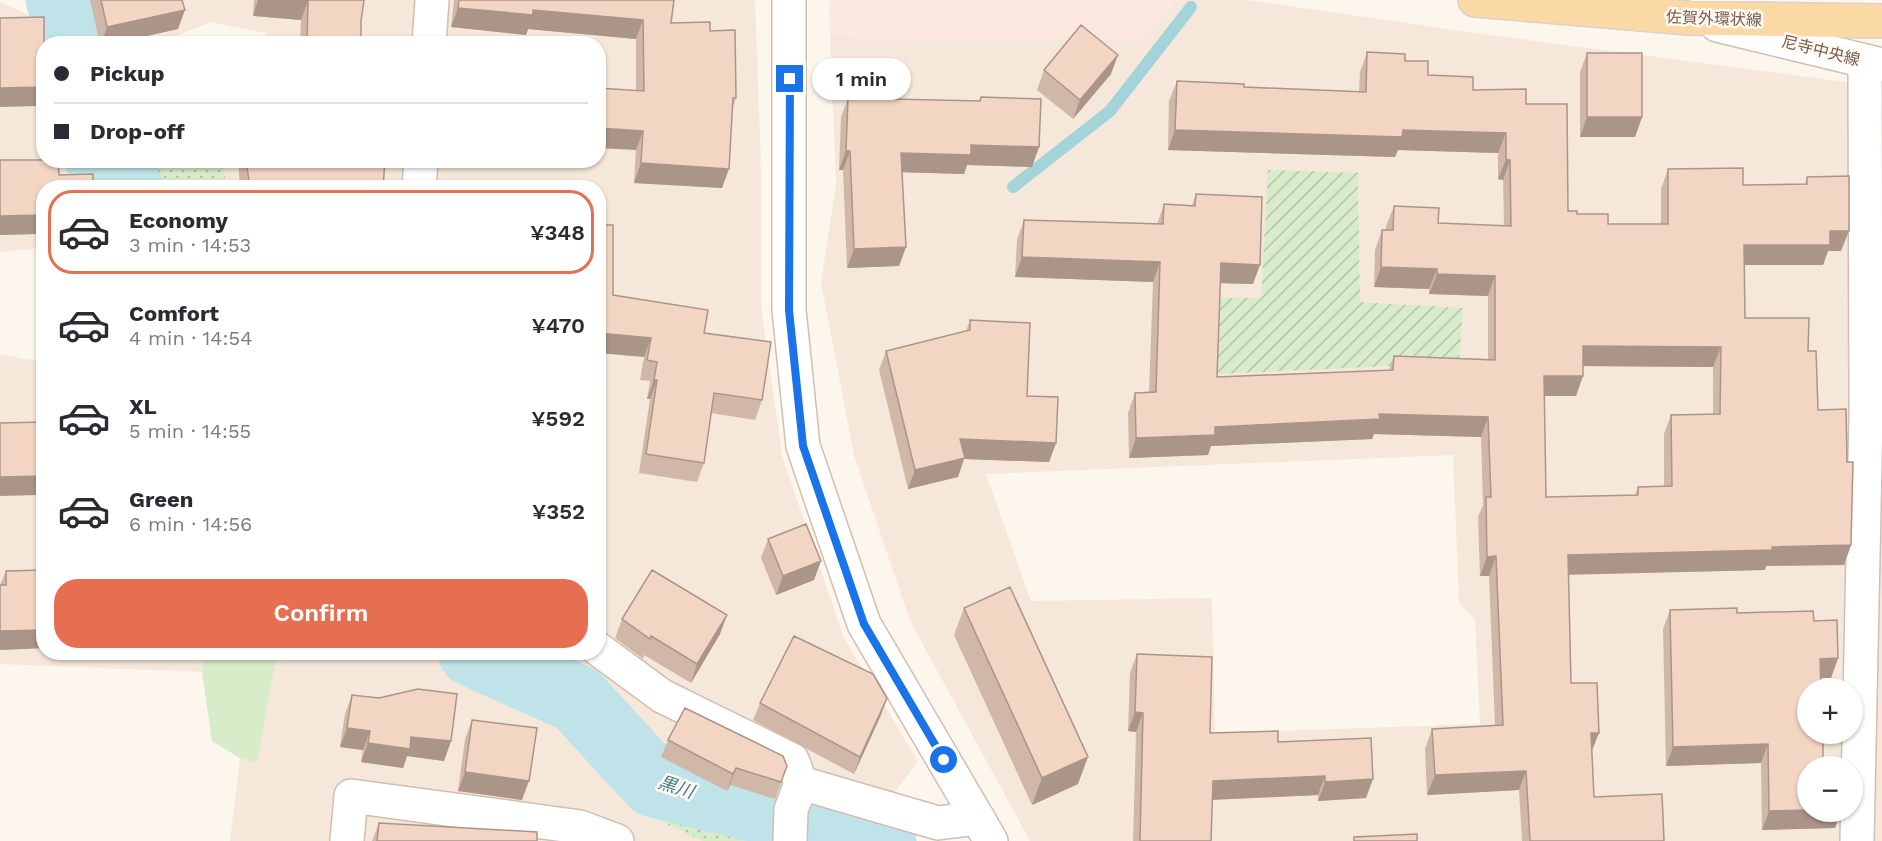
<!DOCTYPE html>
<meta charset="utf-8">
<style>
:root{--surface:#fff;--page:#f7f7f7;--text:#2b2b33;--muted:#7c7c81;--line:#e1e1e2;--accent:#e76f51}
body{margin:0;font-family:"Work Sans","Noto Sans JP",sans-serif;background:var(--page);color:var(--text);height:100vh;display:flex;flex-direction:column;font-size:22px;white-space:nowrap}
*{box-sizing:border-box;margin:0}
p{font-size:20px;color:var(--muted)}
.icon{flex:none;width:33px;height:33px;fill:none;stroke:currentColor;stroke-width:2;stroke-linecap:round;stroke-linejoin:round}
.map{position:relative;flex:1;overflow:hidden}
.side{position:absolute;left:36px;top:180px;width:570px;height:480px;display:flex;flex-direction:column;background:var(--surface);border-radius:24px;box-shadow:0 2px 4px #0004}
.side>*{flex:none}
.guide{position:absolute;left:36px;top:36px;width:570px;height:132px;border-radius:24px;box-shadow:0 2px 4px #0004;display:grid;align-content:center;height:132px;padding:0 18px;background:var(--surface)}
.tools{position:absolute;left:1797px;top:678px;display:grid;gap:12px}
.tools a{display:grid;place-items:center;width:66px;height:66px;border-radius:50%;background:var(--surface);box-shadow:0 2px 4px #0004;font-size:30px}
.end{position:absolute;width:27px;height:27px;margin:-14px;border:8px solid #1a73e8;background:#fff;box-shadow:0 0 0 3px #fff}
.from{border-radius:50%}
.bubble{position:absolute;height:42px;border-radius:21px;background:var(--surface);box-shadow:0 2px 4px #0004;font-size:20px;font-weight:600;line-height:42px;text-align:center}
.guide b{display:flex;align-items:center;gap:21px;height:57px;font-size:22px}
.guide b+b{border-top:2px solid var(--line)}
.guide i{width:15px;height:15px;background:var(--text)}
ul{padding:10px 0 0;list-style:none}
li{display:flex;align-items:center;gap:18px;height:84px;margin:0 12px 9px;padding:0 6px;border:3px solid transparent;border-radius:24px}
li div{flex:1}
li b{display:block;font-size:22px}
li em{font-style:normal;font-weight:600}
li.active{border-color:var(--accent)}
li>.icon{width:54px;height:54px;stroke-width:1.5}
.button{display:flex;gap:12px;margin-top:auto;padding:12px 18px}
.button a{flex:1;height:69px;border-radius:24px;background:var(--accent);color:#fff;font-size:24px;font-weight:600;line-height:69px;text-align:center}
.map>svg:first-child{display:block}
.residential{fill:#f5e8da;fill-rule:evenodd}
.commercial{fill:#fde8e0}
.grass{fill:url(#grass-dots)}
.park{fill:#d8ecc9}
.garden{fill:url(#garden-furrows)}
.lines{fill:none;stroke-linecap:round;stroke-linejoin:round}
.stream{stroke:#a5d3da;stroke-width:12}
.river{stroke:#bfe3e8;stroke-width:69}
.minor-casing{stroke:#d1beb0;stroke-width:36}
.major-casing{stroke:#dad1cd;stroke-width:36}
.minor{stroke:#fff;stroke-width:33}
.major{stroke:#fbd9a5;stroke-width:33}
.wall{fill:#d1b7a8;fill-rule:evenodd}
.shaded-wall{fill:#aa9588}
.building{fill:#f3d5c3;stroke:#aa9588;stroke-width:1.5;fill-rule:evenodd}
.route{stroke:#1a73e8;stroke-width:8}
.labels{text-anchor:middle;stroke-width:5;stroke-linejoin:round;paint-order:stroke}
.street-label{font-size:16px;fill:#7a5c4d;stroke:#fffaf3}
.water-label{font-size:18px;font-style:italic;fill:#437c86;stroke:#fffaf3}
</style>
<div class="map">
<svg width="1882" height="841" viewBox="0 0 1882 841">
<defs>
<pattern id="grass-dots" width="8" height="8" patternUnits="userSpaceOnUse" patternTransform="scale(1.5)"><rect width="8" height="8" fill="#d8ecc9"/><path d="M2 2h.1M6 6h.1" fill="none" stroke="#b4c2a5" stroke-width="1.8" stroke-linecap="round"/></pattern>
<pattern id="garden-furrows" width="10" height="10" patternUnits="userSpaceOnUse" patternTransform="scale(1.5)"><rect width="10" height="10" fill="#d8ecc9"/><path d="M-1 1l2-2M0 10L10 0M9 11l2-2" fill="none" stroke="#b4c2a5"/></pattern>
</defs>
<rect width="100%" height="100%" fill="#fdf6ec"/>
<!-- residential -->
<path class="residential" d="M77 0H755L761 163V306L782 455 843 636 918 761 889 800 792 772 783 806 667 780 578 684 508 653 598 652V188L226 187 223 161 598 160V44L261 43 266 33 211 22 158 43H87Z
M1177 0H1248L1475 33 1876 86 1882 416V841H1030L910 621 854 455 821 282 836 184 830 37 1140 40ZM1269 170 1358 174 1360 302 1463 308 1217 298H1261ZM1453 455 1459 603 1475 619 1480 724 1215 733 1212 598 1031 601 986 474ZM1808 688H1852V734H1808ZM1808 766H1852V812H1808Z
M0 2 52 25 54 43 44 44V160L72 161 101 187 44 188 43 248 0 252Z
M0 354 41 362 44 652 203 653 202 672 0 664Z
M277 652 443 653 554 713 643 789 650 816 702 841H230L240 758 257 763Z"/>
<!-- commercial -->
<path class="commercial" d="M829 0H1177L1140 40 830 37Z"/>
<!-- grass -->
<path class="grass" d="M119 161H223L226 187H148Z
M667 780 783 806 858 817 907 841H702L650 816 643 789Z"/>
<!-- park -->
<path class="park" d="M203 653H277L257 763 240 758 212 741 202 672Z"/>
<!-- garden -->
<path class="garden" d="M1268 170 1358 173 1360 302 1463 308 1459 363 1217 374V298H1261Z"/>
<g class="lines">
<!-- stream -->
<path class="stream" d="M1013 187 1110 111 1191 7"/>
<!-- river -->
<path class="river" d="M60 0 64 7 71 44
M99 160 129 188
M472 652 577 699 654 783 868 835 882 841"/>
<defs>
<path id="minor" d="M789 0V310L803 446 864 624 991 841
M1717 25 1882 65
M429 44 432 0
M419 188 421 160
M598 649 662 696 792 760 801 783 791 810 790 841
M801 783 938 823 978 818
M347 841 351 796 580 827 617 841
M1857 841 1866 413 1865 61"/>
<path id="major" d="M1475 0 1689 18 1882 21"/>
</defs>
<!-- minor casing -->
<use href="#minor" class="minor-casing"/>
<!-- major casing -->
<use href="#major" class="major-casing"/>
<!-- minor -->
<use href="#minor" class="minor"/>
<!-- major -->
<use href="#major" class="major"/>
</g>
<!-- wall -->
<path class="wall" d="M90 0H182L178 29 111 44H100Z
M254 0H364L361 21V44H300L301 20 253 16Z
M454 0H674L671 23 710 31 736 98 733 107 722 188 634 183 636 150V39L528 29 526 35 451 27Z
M1367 52 1405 61 1428 75 1473 90 1526 104 1568 211 1608 224H1661V189L1668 169 1743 185 1805 184 1807 177 1841 251H1828L1823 265H1744L1745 318 1808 351 1818 410 1847 462 1851 545 1844 565 1766 566 1765 570 1568 574 1571 683 1592 751 1594 797 1664 841H1522L1519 790 1427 795 1425 749 1432 729 1495 726 1489 576H1480L1478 517 1483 505 1481 437 1374 434 1372 439 1211 446 1208 455 1129 458 1128 413 1135 393H1149L1153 282 1015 277 1017 240 1024 220 1157 224 1164 204 1192 205 1196 194 1253 284 1220 283 1217 377 1389 370 1394 356 1488 359V296L1429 294V289L1374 287 1375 250 1382 230H1386V226L1394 206 1438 223 1504 226 1503 180 1498 179V153L1398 150 1395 157 1168 150 1169 101 1177 81 1244 87 1359 92 1360 72ZM1583 366 1713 367V414L1671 415 1664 434V486L1638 487 1635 495 1546 497 1544 396H1576Z
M1587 53 1642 117 1635 137H1580V72Z
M1044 70 1111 74 1073 119 1037 90Z
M981 97 1032 167 967 165 964 174 902 172 906 247 899 266 847 268 843 170H839L841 117 848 98 979 101Z
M238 160H403L402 165 385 164 383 188H240Z
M59 175 44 238H36V234L0 235Z
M613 295 704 333 762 400 755 420 711 413 704 463 697 482 639 473 650 399H647L650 381 640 380 644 357Z
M970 320 1027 396 1056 443 1049 462 964 459 958 477 908 489 879 370 886 351 966 331Z
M768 539 814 580 776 595 761 558Z
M44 570V648L0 650V585L6 571Z
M964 608 1078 784 1032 805 954 635Z
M1670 610 1737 613 1814 621 1838 658 1831 678H1821L1823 762 1835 828 1762 830 1761 763 1666 766 1663 629Z
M622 619 720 634 691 683 644 655 643 659 615 638Z
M1137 654 1210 733 1278 742 1366 798 1318 801V795L1212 800 1211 841H1133L1136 732 1128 731 1130 673Z
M352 695 451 741 444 761 407 756 403 768 361 762 363 750 340 747 345 714Z
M760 703 881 715 854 774 753 720Z
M472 720 522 800 458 791 465 739Z
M668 740 787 766 775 799 730 785 727 791 661 757Z
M379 823 537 841H372Z"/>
<!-- shaded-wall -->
<path class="shaded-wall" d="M258 0H293L308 1 301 20 253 16Z
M458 8 533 10 643 20 636 39 528 29 526 35 451 27Z
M185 10 178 29 111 44H101L107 27Z
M1118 55 1111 74 1073 119 1080 100Z
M44 87V90L38 106 0 107V88Z
M1587 117H1642L1635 137H1580Z
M598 128 643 131 636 150 598 148Z
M1175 130H1403L1506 133 1498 153 1398 150 1395 157 1168 150Z
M971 145 1039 147 1032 167 967 165 964 174 894 172 901 153Z
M846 151H850L843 170H839Z
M1506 159 1510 160 1503 180 1498 179Z
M380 160H403L402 165 379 164Z
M641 163 729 169 722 188 634 183Z
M42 215 36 234 0 235V216Z
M43 219H44V238H36Z
M1830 231H1849L1841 251H1828L1823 265H1736L1744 245Z
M906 247 899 266 847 268 854 249Z
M1022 257 1160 262 1153 282 1015 277Z
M1221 263 1260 265 1253 284 1214 283Z
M1381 267 1437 269 1429 289 1374 287Z
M1437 274 1495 276 1488 296 1429 294Z
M598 333 651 338 644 357 598 353Z
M1583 346 1721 347 1713 367 1576 366Z
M1544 376H1583L1576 396H1537Z
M654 380H657L650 399H647Z
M1379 414 1488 417 1481 437 1374 434 1372 439 1211 446 1208 455 1129 458 1136 438 1215 427Z
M960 439 1056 443 1049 462 964 459 958 477 908 489 915 470Z
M44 476 37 495 0 496V477Z
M1851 545 1844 565 1766 566 1765 570 1561 575 1568 555 1772 547Z
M1496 556 1489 576H1480L1487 557Z
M821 561 814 580 776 595 783 576Z
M727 615 720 634 691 683 697 664Z
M44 630V648L0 650V631Z
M148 652H200L147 654Z
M1838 658 1831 678H1814L1820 659Z
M887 698 881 715 854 774 860 757Z
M1135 712 1143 713 1136 732 1128 731Z
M347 728 370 731 363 750 340 747Z
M1591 733H1599L1591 753Z
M411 737 451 741 444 761 407 756 403 768 361 762 368 743Z
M1768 744 1761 763 1666 766 1673 747Z
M1088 757 1078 784 1032 805 1042 778Z
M736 768 730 785 727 791 733 774Z
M1526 771 1519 790 1427 795 1435 775Z
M465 772 529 781 522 800 458 791Z
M1325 776 1318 795 1206 800 1213 781Z
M1373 779 1366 798 1318 801 1325 782Z
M1808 810V812H1841L1835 828 1762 830 1769 811Z"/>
<!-- building -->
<path class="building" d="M101 0H182L185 10 107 27Z
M293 0H364L361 21V44H307L308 1Z
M459 0H674L671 23 710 22V31L735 30 736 98H733L729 169 641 163 643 131 598 128V88L644 91 643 20 533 10V15L458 8Z
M44 17V87L0 88V18Z
M1081 25 1118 55 1080 100 1044 70Z
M1367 52 1405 54V61H1428V75L1473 77V90L1526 89V104H1567L1568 211H1577V214H1608V224H1668V169L1743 168V185L1807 184V177L1849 176V231H1830V245H1744L1745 318H1809L1808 351H1816L1818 410 1846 409 1847 462H1853L1851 545 1772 547V550L1568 555 1571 683H1597L1599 733H1591L1594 797 1662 794 1664 841H1530L1526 771 1435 775 1432 729 1503 725 1496 556 1487 557 1486 497H1491L1488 417 1379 414 1380 419 1215 427V435L1136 438 1135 393 1156 392 1160 262 1022 257 1024 220 1163 224 1164 204 1195 206 1196 194 1262 197 1260 265 1221 263 1217 377 1393 370 1394 356 1495 360V276L1437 274V269L1381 267 1382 230H1393L1394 206 1439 208 1438 223 1511 226 1510 160 1506 159V133L1403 130 1402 137 1175 130 1177 81 1244 84V87L1366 92ZM1583 346 1721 347 1720 414 1671 415 1672 486 1638 487V495L1546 497 1544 376H1583Z
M1587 53H1642V117H1587Z
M981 97 1041 99 1039 147 971 145V155L901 153 906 247 854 249 850 151H846L848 98 980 101Z
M0 160H58L59 175 93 174V188H44V219H43L42 215 0 216Z
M246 160H385L383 188H250Z
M598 225H613V295L708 310 704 333 771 342 762 400 714 393 704 463 646 454 657 380H654L657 362 647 360 651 338 598 333Z
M970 320 1030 323 1027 396 1058 397 1056 443 960 439 965 458 915 470 886 351 970 330Z
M43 422 44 476 0 477V423Z
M806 524 821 561 783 576 768 539Z
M44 570V630L0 631V585H6V571Z
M652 570 727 615 697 664 651 636 650 639 622 619Z
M1010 587 1088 757 1042 778 964 608Z
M1737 608V613L1813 611 1814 621 1837 620 1838 658 1820 659 1821 688H1808V734H1823V762H1840V766H1808V810L1769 811 1768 744 1673 747 1670 610Z
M794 636 873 674 887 698 860 757 760 703Z
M1137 654 1212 657 1210 733 1278 731V742L1371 738 1373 779 1325 782V776L1213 781 1211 841H1140L1143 713 1135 712Z
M418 689 457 694 451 741 411 737 410 749 368 743 370 731 347 728 352 695 379 698Z
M685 708 783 756 787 766 781 782 736 768 733 774 668 740Z
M472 720 537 728 529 781 465 772Z
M379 823 537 832V841H377Z
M1417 834V841H1354V837Z"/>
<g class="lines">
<!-- route -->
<path class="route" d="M790 79 789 310 803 446 864 624 944 760"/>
</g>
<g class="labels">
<!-- street labels -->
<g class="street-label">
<text transform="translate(1714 18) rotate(2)" y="6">佐賀外環状線</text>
<text transform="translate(1821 50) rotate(14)" y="6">尼寺中央線</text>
</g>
<!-- water labels -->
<g class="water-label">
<text transform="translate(676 787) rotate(18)" y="6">黒川</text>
</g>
</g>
</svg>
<div class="tools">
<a>+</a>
<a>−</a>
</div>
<i class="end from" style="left:944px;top:760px"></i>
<i class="end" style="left:790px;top:79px"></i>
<div class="bubble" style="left:812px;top:58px;width:99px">1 min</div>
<div class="guide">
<b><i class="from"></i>Pickup</b>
<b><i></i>Drop-off</b>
</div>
<section class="side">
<ul>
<li class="active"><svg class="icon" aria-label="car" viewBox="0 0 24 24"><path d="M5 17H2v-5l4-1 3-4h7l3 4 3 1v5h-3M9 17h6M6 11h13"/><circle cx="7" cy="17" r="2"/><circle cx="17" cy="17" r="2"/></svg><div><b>Economy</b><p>3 min · 14:53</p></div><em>¥348</em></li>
<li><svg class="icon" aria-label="car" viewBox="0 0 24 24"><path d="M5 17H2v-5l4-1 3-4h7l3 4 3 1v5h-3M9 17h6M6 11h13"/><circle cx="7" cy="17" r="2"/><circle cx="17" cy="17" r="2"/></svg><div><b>Comfort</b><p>4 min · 14:54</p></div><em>¥470</em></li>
<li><svg class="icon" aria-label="car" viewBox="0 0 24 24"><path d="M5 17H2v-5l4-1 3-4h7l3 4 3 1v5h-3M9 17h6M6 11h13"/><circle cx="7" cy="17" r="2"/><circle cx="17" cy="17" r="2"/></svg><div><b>XL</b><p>5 min · 14:55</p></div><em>¥592</em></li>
<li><svg class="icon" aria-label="car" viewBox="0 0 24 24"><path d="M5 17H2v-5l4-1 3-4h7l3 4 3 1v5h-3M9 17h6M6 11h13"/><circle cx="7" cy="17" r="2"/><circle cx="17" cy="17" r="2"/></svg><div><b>Green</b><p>6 min · 14:56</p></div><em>¥352</em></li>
</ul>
<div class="button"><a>Confirm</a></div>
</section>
</div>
